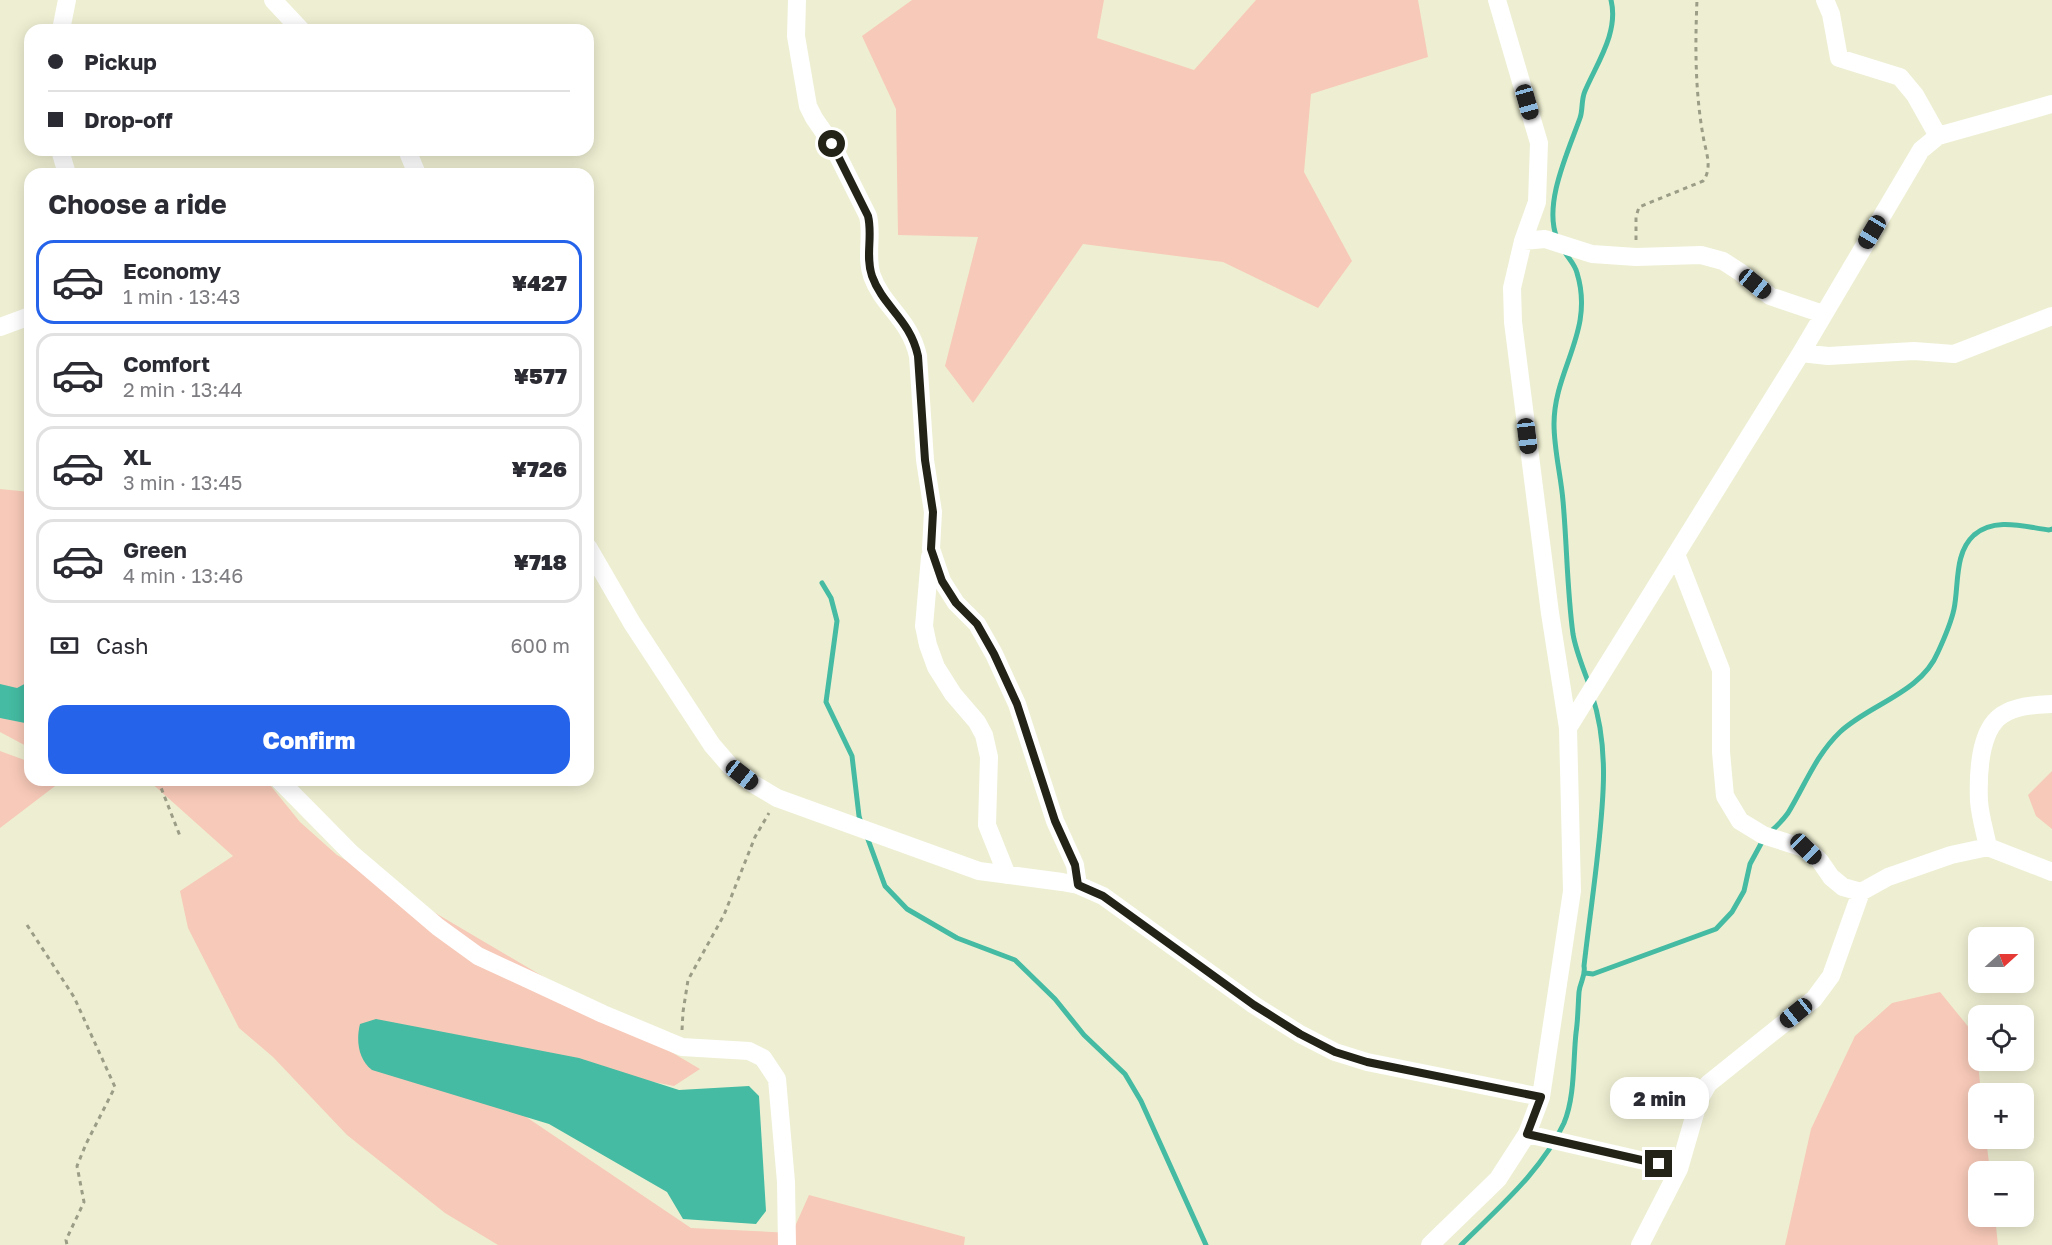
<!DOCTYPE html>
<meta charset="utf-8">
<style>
:root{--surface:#fff;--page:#f2f2f3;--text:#2b2b33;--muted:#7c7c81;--line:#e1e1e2;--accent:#2563eb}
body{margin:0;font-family:"Golos Text",sans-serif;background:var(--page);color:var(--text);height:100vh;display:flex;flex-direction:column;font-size:22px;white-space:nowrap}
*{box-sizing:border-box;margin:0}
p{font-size:20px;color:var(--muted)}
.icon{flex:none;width:33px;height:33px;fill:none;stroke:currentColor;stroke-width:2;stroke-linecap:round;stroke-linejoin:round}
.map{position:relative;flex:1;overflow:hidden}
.details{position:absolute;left:24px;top:168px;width:570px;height:618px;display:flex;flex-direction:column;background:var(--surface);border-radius:18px;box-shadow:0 3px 15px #0003}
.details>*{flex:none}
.banner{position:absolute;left:24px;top:24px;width:570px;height:132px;border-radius:18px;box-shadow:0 3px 15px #0003;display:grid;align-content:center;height:132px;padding:0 24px;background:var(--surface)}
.needle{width:39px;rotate:69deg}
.controls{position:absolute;left:1968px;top:927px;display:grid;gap:12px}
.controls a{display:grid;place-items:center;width:66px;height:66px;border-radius:12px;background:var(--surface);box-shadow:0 3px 15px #0003;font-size:30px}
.end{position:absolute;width:27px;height:27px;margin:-14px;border:8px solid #232318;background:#fff;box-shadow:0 0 0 3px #fff}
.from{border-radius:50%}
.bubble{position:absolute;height:42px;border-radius:18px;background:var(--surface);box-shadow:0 3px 15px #0003;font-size:20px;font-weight:800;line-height:42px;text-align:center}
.car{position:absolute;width:18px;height:36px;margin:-18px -9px;border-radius:8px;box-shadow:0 0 4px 2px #0007;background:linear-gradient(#222 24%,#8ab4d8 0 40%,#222 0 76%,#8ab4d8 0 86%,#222 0)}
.banner b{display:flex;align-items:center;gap:21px;height:57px;font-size:22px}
.banner b+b{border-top:2px solid var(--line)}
.banner i{width:15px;height:15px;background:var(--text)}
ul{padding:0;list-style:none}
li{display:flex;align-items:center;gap:18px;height:84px;margin:0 12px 9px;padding:0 12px;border:3px solid var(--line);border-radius:18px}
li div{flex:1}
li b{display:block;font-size:22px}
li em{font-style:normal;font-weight:800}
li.active{border-color:var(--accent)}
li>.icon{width:54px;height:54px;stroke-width:1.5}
h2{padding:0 24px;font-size:27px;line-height:72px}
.pay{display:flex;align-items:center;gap:15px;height:66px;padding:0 24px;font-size:22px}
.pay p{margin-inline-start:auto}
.cta{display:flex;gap:12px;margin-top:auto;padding:12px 24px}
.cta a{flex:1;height:69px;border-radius:18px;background:var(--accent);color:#fff;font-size:24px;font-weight:800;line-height:69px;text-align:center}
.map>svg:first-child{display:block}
.green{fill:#f7c9b8}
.water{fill:#44bba2}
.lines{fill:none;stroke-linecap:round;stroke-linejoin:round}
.stream{stroke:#44bba2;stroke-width:5}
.path{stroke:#9c9d87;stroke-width:3;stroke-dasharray:4.5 4.5;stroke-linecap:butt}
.minor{stroke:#fff;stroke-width:18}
.route{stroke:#232318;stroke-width:8}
</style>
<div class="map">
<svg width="2052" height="1245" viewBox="0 0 2052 1245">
<rect width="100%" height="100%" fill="#eeefd2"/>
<!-- green -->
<path class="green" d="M912 0H1104L1097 38 1194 70 1256 0H1418L1428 57 1311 94 1304 172 1352 261 1318 308 1223 262 1083 244 973 403 945 366 978 237 898 235 896 109 862 36Z
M0 489 30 492V748L0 732Z
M0 751 30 762V780H63L0 828Z
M2052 771V829L2036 816 2028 795Z
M148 780H266L300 822 337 855 700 1069 674 1086 400 1032 691 1228 792 1233 809 1195 965 1237 964 1245H498L445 1213 347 1135 273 1057 239 1028 188 928 180 891 233 856Z
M1940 992 1975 1035 1981 1093 1978 1094V1138L1986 1139 1990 1171 1978 1172V1216L1995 1217 1998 1245H1785L1811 1129 1855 1036 1892 1003Z"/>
<!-- water -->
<path class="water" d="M30 681V724L0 718V684L17 688Z
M376 1019 579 1058 679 1090 749 1086 759 1096 766 1211 756 1224 683 1219 667 1192 549 1124 372 1070C358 1059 356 1040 360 1024Z"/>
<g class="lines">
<!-- stream -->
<path class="stream" d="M1557 238C1543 204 1568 152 1580 118 1583 110 1581 100 1585 91 1597 63 1619 32 1611 0
M1563 249C1567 257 1575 264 1577 273 1595 331 1554 369 1554 424 1554 450 1561 476 1563 501 1567 545 1567 590 1573 634 1576 652 1584 670 1590 687
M822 583 831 598 837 621 826 702 852 756 859 816 861 823
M1769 833C1776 827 1783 820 1788 813 1805 785 1816 755 1840 732 1870 704 1921 693 1938 652 1944 639 1951 623 1954 609 1959 585 1954 553 1974 535 1995 517 2025 527 2049 530L2052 529
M866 834 885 886 907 909 957 938 1015 960 1055 999 1084 1035 1125 1074 1141 1101 1206 1245
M1585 973 1593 974 1716 929 1732 912 1744 891 1750 864 1763 840
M1461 1245C1497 1209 1542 1171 1564 1123 1575 1097 1573 1061 1576 1033 1578 1020 1578 1006 1579 992 1580 982 1586 976 1584 966 1588 931 1593 896 1597 860 1603 805 1610 749 1592 695"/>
<!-- path -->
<path class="path" d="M1636 240V217L1639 207 1703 181C1712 169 1707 155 1704 141 1695 94 1695 47 1697 0
M158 780 180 836
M27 925 74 997 115 1087 86 1144 77 1166 84 1202 66 1240 67 1245
M682 1030 683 1012 688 980 724 915 755 837 769 813"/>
<!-- minor -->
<path class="minor" d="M273 0 301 30
M797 0 796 36 808 106 814 118 832 144 868 216C873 236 865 256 872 276 883 307 910 319 918 356L925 460 933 512 931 549 942 581 956 603 977 624 994 654 1017 704 1055 821 1075 865 1078 885
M1497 0 1539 143 1537 202 1523 241 1512 288 1513 322 1550 613 1568 728
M1825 0 1831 14 1839 58 1900 77 1915 95 1938 136
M61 30 67 0
M60 150 67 174
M407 150 417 174
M1523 241 1545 239 1592 254 1636 257 1701 255 1723 261 1740 272 1770 296 1823 314
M0 327 30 316
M1801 353 1828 356 1914 351 1954 354 2052 316
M588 547 632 623 712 745 731 767 752 783 777 798 979 871 1062 882 1078 885 1103 896 1254 1005 1300 1034 1335 1052 1367 1062 1541 1097
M1676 554 1721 670V752L1725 796 1740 821 1763 835 1807 849 1820 861 1831 877 1843 887 1861 892
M930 557 924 626 928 645 936 667 953 694 977 722 984 735 989 757 987 825 1007 875
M279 780 351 853 438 927 478 956 603 1014 682 1047 749 1051 763 1058 777 1079 786 1182 787 1245
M1988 847C1985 832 1980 816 1979 801 1978 776 1979 730 2002 715 2018 705 2035 705 2052 704
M1527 1134 1679 1169
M1430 1245 1498 1179 1527 1134 1541 1097 1572 891 1568 728 1801 353 1921 150 1938 136 2052 104
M1640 1245 1679 1169 1699 1100 1708 1084 1814 999 1831 976 1861 892 1888 877 1951 855 1988 847 2052 872"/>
</g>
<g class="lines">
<!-- route -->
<path class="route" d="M832 144 868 216C873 236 865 256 872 276 883 307 910 319 918 356L925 460 933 512 931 549 942 581 956 603 977 624 994 654 1017 704 1055 821 1075 865 1078 885 1103 896 1254 1005 1300 1034 1335 1052 1367 1062 1541 1097 1527 1134 1659 1164"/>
</g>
</svg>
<div class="controls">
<a><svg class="needle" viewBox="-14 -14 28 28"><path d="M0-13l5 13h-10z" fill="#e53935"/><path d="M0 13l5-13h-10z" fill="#7c7c81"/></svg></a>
<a><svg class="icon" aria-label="locate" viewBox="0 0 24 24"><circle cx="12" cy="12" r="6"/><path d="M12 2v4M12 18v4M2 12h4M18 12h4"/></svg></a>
<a>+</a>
<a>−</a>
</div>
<i class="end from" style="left:832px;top:144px"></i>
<i class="end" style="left:1659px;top:1164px"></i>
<div class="bubble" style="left:1610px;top:1077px;width:99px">2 min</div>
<i class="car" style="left:1527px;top:102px;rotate:164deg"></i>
<i class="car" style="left:1872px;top:232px;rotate:211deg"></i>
<i class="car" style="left:1755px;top:284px;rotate:129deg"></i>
<i class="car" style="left:1527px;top:436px;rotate:173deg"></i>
<i class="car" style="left:742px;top:775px;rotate:128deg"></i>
<i class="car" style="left:1806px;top:849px;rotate:134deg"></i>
<i class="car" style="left:1796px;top:1013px;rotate:231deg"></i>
<div class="banner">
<b><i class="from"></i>Pickup</b>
<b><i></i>Drop-off</b>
</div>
<section class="details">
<h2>Choose a ride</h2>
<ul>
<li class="active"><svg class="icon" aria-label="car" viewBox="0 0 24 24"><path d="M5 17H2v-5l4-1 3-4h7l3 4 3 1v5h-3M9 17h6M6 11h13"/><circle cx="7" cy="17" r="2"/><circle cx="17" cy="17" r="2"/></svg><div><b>Economy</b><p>1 min · 13:43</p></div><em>¥427</em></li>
<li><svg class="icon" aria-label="car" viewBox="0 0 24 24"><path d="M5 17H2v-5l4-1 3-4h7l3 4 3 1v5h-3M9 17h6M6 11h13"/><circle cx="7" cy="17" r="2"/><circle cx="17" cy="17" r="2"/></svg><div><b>Comfort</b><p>2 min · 13:44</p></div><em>¥577</em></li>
<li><svg class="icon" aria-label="car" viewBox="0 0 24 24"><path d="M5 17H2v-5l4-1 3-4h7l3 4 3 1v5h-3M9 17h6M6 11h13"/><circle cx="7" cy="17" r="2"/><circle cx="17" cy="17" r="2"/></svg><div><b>XL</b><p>3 min · 13:45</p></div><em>¥726</em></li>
<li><svg class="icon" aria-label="car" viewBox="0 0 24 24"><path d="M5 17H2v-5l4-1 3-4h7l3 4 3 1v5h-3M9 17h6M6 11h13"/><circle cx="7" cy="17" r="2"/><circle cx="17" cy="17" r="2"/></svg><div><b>Green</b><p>4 min · 13:46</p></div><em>¥718</em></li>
</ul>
<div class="pay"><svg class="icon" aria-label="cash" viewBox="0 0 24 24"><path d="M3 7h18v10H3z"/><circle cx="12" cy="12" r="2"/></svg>Cash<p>600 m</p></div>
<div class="cta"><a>Confirm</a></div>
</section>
</div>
